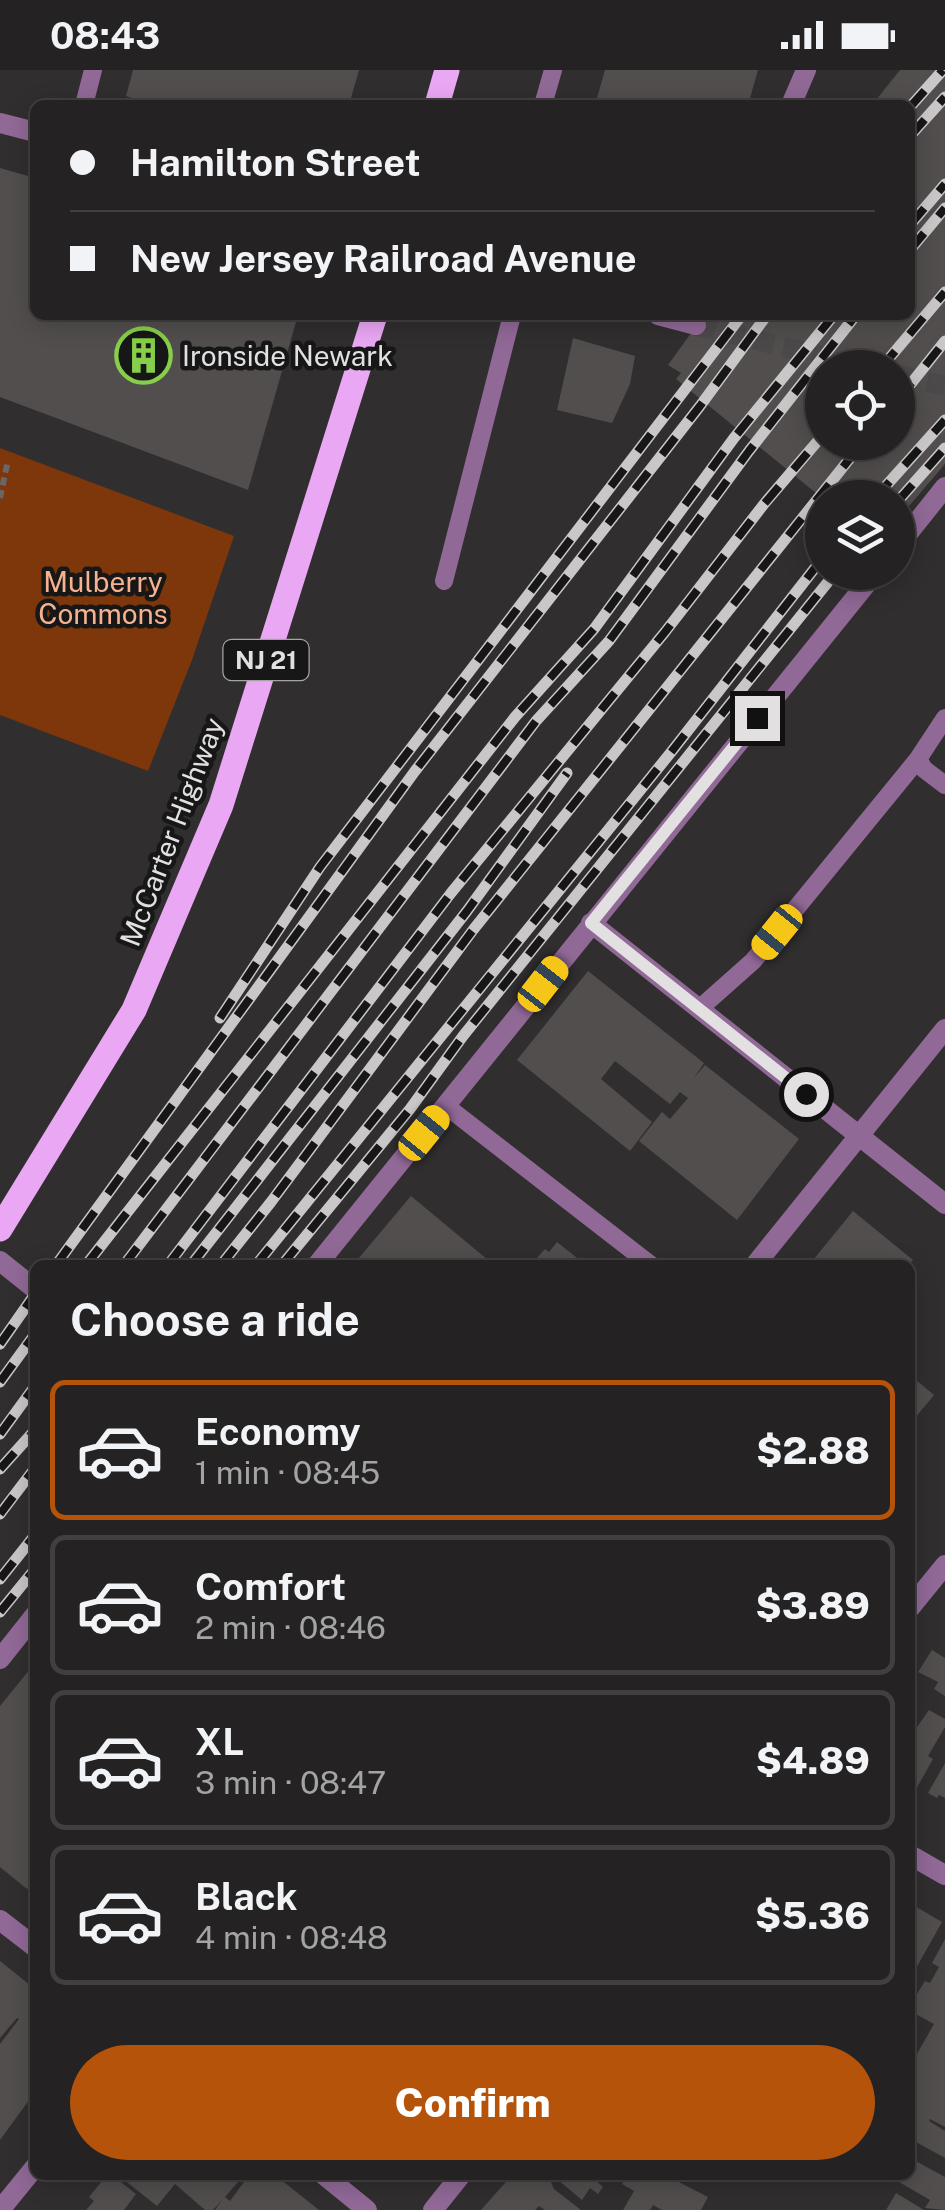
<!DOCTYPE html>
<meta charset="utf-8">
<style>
:root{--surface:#252223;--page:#2d2a2b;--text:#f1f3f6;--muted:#a3a4a6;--line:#423f41;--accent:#b45309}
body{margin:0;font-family:"Public Sans",sans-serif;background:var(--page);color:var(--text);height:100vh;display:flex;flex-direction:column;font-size:38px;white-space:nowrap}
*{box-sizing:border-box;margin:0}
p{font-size:32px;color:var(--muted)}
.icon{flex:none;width:55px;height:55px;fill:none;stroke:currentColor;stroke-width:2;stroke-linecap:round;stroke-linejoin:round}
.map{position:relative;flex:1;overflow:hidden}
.sheet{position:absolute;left:30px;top:1190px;width:885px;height:920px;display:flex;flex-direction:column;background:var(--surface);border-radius:15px;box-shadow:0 5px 25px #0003,0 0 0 2px var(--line)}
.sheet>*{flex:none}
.guide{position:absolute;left:30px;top:30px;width:885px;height:220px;border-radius:15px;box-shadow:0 5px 25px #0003,0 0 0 2px var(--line);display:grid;align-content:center;height:220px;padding:0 40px;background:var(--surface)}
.buttons{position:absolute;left:805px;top:280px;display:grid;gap:20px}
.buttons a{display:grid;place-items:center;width:110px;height:110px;border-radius:50%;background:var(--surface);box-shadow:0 5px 25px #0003,0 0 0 2px var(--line);font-size:50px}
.end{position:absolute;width:45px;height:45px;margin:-22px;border:12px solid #e3e0e1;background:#111;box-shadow:0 0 0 5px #111}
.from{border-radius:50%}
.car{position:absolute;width:30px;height:60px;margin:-30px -15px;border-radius:12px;box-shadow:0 0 8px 2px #0007;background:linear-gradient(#f5c518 24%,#345 0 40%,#f5c518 0 76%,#345 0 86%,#f5c518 0)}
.guide b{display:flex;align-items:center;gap:35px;height:95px;font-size:38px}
.guide b+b{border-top:2px solid var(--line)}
.guide i{width:25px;height:25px;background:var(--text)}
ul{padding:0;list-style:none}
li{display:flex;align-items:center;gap:30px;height:140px;margin:0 20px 15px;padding:0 20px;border:5px solid var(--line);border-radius:15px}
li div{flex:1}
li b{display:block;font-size:38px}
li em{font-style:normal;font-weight:800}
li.selected{border-color:var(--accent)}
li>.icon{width:90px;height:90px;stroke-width:1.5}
h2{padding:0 40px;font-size:45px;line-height:120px}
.primary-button{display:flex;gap:20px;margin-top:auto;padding:20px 40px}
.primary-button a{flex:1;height:115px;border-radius:60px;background:var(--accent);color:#fff;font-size:40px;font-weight:800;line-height:115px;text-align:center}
.status{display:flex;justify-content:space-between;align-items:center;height:70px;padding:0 50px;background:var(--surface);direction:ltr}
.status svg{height:28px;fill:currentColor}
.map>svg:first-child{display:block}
.green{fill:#7d370a}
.building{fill:#524e4e;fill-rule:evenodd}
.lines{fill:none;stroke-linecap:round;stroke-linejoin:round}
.minor-tunnel{stroke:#4c494a;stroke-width:20;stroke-dasharray:20 10;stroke-linecap:butt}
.path{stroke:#696667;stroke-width:6;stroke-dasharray:8 5;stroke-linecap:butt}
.service{stroke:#916997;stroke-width:18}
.minor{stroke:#916997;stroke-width:20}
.tertiary{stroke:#916997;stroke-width:20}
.primary{stroke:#eaa8f4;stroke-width:25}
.rail-casing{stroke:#cac7c8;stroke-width:11}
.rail{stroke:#181717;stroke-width:8;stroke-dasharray:22;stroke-linecap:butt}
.route{stroke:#e3e0e1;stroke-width:12}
.labels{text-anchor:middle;stroke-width:9;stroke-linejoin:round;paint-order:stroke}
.shield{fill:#181717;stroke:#a6a4a4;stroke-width:2.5}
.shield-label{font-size:25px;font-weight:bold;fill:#e3e0e1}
.poi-label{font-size:28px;fill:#e3e0e1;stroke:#181717;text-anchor:start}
.park-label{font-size:28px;fill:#f6b28f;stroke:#181717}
.street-label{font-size:28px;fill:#e3e0e1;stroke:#181717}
</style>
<div class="status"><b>08:43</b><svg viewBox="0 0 49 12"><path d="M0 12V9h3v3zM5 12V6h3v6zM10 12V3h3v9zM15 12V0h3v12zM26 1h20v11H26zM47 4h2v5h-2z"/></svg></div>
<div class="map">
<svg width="945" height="2140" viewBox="0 0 945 2140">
<rect width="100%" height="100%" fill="#312e2f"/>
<!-- green -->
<path class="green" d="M0 378 234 466 192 590 148 701 0 645Z"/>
<!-- building -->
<path class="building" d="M133 0H359L349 35H152L126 26Z
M605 0H758L748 35H595Z
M900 0H945V394L898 449V428H822L676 309 681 303 668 295 704 245H910V35H872ZM822 298H898V372H822Z
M0 98 35 108V245H298L248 420 0 327Z
M573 268 635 286 630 314 612 353 557 340Z
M588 901 704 993 694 1008 705 995 799 1069 737 1150 639 1071 662 1042 670 1049 688 1028 680 1022 670 1034 615 991 601 1009 652 1052 630 1081 517 990Z
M411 1126 494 1195H353Z
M853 1141 913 1190 908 1195H809Z
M557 1172 586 1195H539L541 1192 536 1189 545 1179 549 1182Z
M910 1305 934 1325 910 1354Z
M932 1580 945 1588V1626L934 1619 938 1612 918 1602Z
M35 1593V1810L27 1819 0 1797V1636Z
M929 1640 945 1649V1657L928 1686 933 1689 910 1730V1667Z
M945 1693V1728L939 1725 937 1728 928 1723Z
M913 1835 942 1852 910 1909V1840Z
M945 1869V2057L930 2049 929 2051 945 2061V2088L916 2072 917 2070 910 2066V1996L934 1954 910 1941V1935L925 1911 930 1913 939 1897 932 1893Z
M0 1891 35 1919V2022L0 2070V1974L19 1949 17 1948 0 1968Z
M910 2088 945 2107V2140L925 2138 930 2130 887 2105H910Z
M107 2105H112L136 2124 124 2140H86L94 2131 89 2127Z
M118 2105H244L225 2127 230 2131 249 2105H275L319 2140H215L222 2130 213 2140H205L175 2114 157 2136Z
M512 2105H541L551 2112 554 2119 581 2140H545L539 2136 535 2140H481Z
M552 2105H597L594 2109 603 2117 598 2124 590 2118 582 2130Z
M627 2105H665L708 2127 701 2140H662L653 2135 650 2140H623L634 2121 622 2114Z
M896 2123 924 2140H886Z"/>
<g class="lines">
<!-- minor-tunnel -->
<path class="minor-tunnel" d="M696 255 869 298
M898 305 945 316"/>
<!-- path -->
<path class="path" d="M0 428 8 390"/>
<!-- service -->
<path class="service" d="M84 35 93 0
M543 35 553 0
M444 511 512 245
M945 648 918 689 924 699 945 715
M699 939 753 891 918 689
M446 1036 651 1195"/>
<!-- minor -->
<path class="minor" d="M791 35 806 0
M0 53 35 62
M658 245 696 255
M898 476 945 417
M591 853 945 1134
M317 1195 876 502
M755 1195 945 959
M910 1538 945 1495
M0 1589 35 1545
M0 1850 35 1877
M324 2105 367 2140
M0 2140 35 2097
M433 2140 461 2105"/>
<!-- tertiary -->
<path class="tertiary" d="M0 1191 35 1219
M910 1785 945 1805"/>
<!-- primary -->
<path class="primary" d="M437 35 447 0
M0 1159 134 940 221 735 375 245"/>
<defs>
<path id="rail" d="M910 37 943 0
M910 66 945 27
M910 155 945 114
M910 180 945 138
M881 298 945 222
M898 330 945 271
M875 428 945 350
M898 431 945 378
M220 948 320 797 742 245
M56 1195 415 701 700 336 767 245
M86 1195 515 647 594 559 734 368 834 245
M124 1195 536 651 609 571 749 381 856 245
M168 1195 451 823 665 562 764 434 822 366
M191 1195 467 841 567 703
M221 1195 271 1132 473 860 863 372
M256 1195 672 681 822 489
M282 1195 410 1039 463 966 836 502
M0 1274 35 1224
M0 1312 35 1264
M0 1364 35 1316
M0 1399 35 1360
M0 1444 35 1398
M0 1509 35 1465
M0 1542 35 1499"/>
</defs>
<!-- rail casing -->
<use href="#rail" class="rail-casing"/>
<!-- rail -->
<use href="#rail" class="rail"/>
</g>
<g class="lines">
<!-- route -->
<path class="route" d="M757 648 591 853 806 1024"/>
</g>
<!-- icons -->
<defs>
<symbol id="building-ring" viewBox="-11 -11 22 22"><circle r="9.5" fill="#181717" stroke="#87cf4a" stroke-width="1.5"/><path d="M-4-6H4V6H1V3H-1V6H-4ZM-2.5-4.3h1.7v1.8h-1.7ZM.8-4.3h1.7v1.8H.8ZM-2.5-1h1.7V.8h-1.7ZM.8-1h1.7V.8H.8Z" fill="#87cf4a"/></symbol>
</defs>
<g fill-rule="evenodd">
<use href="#building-ring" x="112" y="254" width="63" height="63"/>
</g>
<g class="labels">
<!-- shield labels -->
<rect class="shield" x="223.5" y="570" width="85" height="40" rx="8"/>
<g class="shield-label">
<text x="266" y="599">NJ 21</text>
</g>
<!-- poi labels -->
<g class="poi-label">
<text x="182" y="296">Ironside Newark</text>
</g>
<!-- park labels -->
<g class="park-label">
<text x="103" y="522">Mulberry<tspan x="103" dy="32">Commons</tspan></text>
</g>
<!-- street labels -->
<g class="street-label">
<text transform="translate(172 762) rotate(-69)" y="10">McCarter Highway</text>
</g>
</g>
</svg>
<div class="buttons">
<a><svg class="icon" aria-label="locate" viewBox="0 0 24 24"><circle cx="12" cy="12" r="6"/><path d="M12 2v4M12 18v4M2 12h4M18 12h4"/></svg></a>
<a><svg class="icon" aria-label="layers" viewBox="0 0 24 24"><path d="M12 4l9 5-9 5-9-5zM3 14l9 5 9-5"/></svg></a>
</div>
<i class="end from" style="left:806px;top:1024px"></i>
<i class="end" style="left:757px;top:648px"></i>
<i class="car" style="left:777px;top:862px;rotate:219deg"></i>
<i class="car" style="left:543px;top:914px;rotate:38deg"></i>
<i class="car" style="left:424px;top:1063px;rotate:39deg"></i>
<div class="guide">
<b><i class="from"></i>Hamilton Street</b>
<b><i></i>New Jersey Railroad Avenue</b>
</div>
<section class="sheet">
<h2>Choose a ride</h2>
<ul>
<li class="selected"><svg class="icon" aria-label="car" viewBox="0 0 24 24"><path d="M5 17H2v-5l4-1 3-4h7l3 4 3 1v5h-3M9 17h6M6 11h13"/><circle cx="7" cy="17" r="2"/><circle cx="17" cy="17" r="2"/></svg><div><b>Economy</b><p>1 min · 08:45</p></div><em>$2.88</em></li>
<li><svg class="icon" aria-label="car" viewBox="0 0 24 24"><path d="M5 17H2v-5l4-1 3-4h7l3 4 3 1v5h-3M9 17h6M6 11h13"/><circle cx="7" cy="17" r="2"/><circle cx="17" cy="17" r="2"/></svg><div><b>Comfort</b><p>2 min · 08:46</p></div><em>$3.89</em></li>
<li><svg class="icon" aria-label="car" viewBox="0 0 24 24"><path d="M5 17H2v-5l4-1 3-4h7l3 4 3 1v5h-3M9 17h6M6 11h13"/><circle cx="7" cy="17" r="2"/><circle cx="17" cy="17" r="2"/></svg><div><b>XL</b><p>3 min · 08:47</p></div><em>$4.89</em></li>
<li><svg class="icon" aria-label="car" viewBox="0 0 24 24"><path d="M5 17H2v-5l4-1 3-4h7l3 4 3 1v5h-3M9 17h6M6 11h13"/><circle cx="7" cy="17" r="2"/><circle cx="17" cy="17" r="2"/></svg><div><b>Black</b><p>4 min · 08:48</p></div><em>$5.36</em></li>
</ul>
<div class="primary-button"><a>Confirm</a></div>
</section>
</div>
